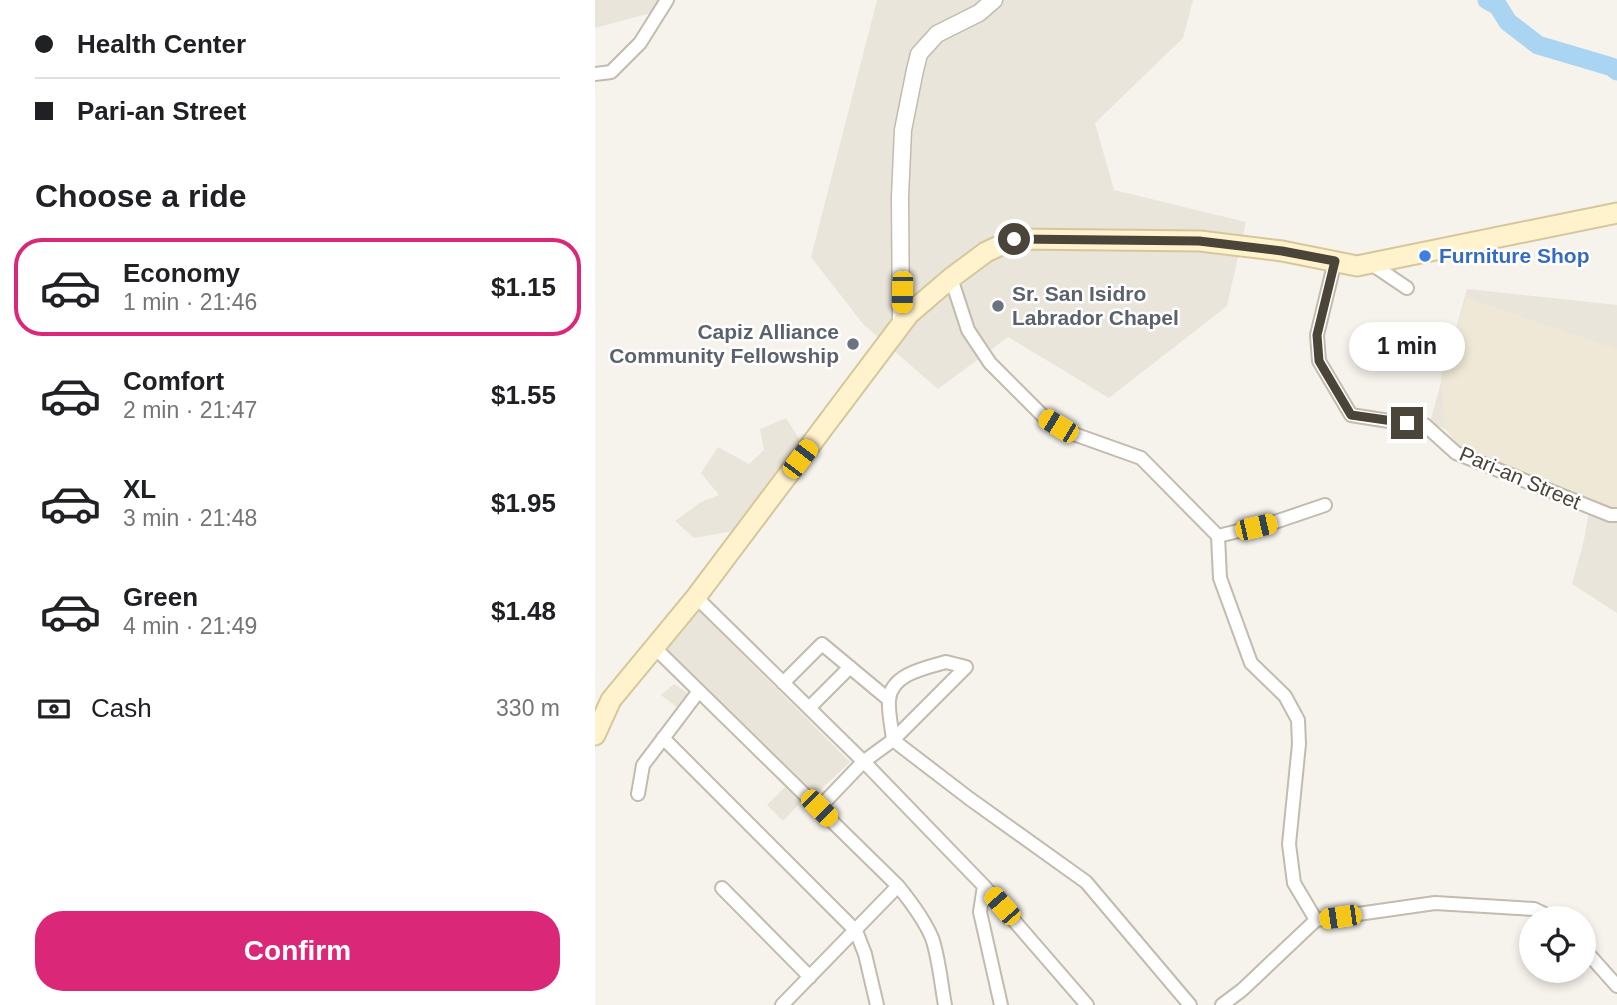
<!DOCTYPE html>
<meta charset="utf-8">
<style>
:root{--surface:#fff;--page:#f6f6f6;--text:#202124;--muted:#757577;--line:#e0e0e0;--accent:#db2777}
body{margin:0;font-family:Arial,sans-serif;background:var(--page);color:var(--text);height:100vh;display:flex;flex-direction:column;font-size:26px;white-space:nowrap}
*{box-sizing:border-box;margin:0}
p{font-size:23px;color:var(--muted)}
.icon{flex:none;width:38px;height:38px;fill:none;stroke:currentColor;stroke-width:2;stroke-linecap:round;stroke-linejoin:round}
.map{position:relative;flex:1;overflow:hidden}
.side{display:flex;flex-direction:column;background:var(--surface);width:595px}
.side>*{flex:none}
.guide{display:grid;align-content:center;height:154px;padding:0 35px;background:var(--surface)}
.fabs{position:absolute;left:924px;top:906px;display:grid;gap:14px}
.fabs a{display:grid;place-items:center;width:77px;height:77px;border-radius:50%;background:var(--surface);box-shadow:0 4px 10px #0003;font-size:35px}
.end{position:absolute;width:32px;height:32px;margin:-16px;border:9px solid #4b4439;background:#fff;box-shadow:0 0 0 4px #fff}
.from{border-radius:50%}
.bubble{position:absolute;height:49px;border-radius:24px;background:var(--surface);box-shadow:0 4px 10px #0003;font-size:23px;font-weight:700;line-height:49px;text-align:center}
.car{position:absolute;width:21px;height:42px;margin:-21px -10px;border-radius:9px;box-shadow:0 0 5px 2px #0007;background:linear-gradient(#f5c518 24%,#345 0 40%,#f5c518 0 76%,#345 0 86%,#f5c518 0)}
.guide b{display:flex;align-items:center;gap:24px;height:66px;font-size:26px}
.guide b+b{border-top:2px solid var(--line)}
.guide i{width:18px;height:18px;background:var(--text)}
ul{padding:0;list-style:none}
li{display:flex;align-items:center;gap:21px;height:98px;margin:0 14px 10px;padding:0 21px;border:4px solid transparent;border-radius:28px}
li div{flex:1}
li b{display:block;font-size:26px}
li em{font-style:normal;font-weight:700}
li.active{border-color:var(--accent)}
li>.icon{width:63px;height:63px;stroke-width:1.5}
h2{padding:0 35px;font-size:32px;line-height:84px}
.pay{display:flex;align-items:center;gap:18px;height:77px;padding:0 35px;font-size:26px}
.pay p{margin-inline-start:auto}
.cta{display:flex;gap:14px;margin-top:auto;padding:14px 35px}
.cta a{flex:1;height:80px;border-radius:28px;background:var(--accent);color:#fff;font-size:28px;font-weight:700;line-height:80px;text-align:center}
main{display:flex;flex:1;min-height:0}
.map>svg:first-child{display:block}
.residential{fill:#eae5da}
.education{fill:#efe8d6}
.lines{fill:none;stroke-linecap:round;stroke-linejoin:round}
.river{stroke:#a9d4f2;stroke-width:19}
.minor-casing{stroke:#c2bbae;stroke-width:16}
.tertiary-casing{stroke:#c2bbae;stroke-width:19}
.secondary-casing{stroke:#d6c79b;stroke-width:23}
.minor{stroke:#fff;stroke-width:12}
.tertiary{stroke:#fff;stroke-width:16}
.secondary{stroke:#fff3cd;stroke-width:19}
.route{stroke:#4b4439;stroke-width:9}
.shop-dot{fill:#3f7fe0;stroke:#fff;stroke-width:2.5}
.worship-dot{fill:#6b7280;stroke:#fff;stroke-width:2.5}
.labels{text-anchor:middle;stroke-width:5;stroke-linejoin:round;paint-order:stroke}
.shop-label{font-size:21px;font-weight:bold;fill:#366cbe;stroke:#fff;text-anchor:start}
.worship-label{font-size:21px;font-weight:bold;fill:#5b616d;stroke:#fff;text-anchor:start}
.street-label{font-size:21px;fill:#4b4439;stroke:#fff}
</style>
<main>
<section class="side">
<div class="guide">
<b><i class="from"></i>Health Center</b>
<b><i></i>Pari-an Street</b>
</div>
<h2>Choose a ride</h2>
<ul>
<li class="active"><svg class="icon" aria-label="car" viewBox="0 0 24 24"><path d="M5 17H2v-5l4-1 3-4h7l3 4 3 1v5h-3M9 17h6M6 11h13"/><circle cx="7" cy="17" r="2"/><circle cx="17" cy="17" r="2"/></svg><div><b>Economy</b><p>1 min · 21:46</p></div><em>$1.15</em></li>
<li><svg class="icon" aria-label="car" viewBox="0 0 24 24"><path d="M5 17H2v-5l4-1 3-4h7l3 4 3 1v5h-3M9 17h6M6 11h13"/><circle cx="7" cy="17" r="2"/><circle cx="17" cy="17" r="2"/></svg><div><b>Comfort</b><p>2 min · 21:47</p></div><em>$1.55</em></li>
<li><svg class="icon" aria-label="car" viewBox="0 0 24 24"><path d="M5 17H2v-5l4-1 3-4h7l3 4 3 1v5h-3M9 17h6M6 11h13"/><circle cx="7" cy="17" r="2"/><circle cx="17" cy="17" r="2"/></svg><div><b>XL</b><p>3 min · 21:48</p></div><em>$1.95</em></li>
<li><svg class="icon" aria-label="car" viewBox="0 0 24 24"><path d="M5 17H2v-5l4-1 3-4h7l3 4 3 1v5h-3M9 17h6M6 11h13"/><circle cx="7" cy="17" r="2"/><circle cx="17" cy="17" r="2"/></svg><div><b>Green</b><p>4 min · 21:49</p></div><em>$1.48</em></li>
</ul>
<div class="pay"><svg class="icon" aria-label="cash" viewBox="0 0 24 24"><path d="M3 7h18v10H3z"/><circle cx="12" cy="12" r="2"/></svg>Cash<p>330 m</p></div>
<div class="cta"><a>Confirm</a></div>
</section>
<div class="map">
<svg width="1022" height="1005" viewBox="0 0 1022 1005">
<rect width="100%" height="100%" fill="#f6f3ec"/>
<!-- residential -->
<path class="residential" d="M0 0H68L63 11 0 28Z
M282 0H598L588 38 500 123 519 190 651 222 632 306 514 398 413 337 343 389 268 324 216 257Z
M872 289 1022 305V613L977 584 989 540 997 496 835 422Z
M191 418 208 445 144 530 99 538 80 521 106 502 124 495 106 473 123 447 154 464 169 450 165 429Z
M104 611 255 762 221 794 71 648Z
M79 684 94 694 83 708 66 695Z
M190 787 207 801 188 821 172 805Z"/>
<!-- education -->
<path class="education" d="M872 298 1022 349V512L865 449 850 428 846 377Z"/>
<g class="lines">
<!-- river -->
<path class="river" d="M892 0 903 6 913 22 943 45 1017 67 1022 71"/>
<defs>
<path id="minor" d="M0 74 16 72 45 43 72 0
M740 261 722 335 724 361 756 415 794 421 830 425 861 453 1015 515H1022
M775 263 812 288
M356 278 373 330 395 363 450 418 476 433 546 458 623 536 625 578 656 663 690 696 703 720 704 744 694 844 699 883 721 920
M623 536 680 522 730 505
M101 597 273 766 389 886 492 1005
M59 647 303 886C316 902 329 919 337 938 344 958 346 984 350 1005
M351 662 371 667 298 740C297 728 293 713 294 700 296 674 330 668 351 662Z
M188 683 227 644 293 699
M214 708 255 667
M68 738 261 931 270 954 282 1005
M43 794 48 765 104 691
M224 808 268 762 298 740 375 799 491 882 595 1005
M389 886 385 912 406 1005
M127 888 215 977
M989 949 1022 986
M187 1005 303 886
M627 1005 647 990 721 920 840 903 939 909 960 919"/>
<path id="tertiary" d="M306 324 305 197 308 130 320 70 324 54 342 34 384 13 399 0"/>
<path id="secondary" d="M0 735 16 700 101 597 314 314 356 278 391 252 419 239 605 241 687 251 762 266 1022 213"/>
</defs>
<!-- minor casing -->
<use href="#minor" class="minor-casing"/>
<!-- tertiary casing -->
<use href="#tertiary" class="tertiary-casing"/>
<!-- secondary casing -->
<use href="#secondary" class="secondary-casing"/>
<!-- minor -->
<use href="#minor" class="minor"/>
<!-- tertiary -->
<use href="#tertiary" class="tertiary"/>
<!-- secondary -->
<use href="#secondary" class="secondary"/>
</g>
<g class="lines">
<!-- route -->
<path class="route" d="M419 239 604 241 687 251 740 261 722 335 724 361 756 415 812 423"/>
</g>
<!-- markers -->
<circle class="shop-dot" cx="830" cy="256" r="7"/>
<g class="worship-dot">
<circle cx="403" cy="306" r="7"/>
<circle cx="258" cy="344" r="7"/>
</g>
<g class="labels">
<!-- shop labels -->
<g class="shop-label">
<text x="844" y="263">Furniture Shop</text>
</g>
<!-- worship labels -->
<g class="worship-label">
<text x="417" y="301">Sr. San Isidro<tspan x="417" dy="24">Labrador Chapel</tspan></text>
<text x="244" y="339" text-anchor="end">Capiz Alliance<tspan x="244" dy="24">Community Fellowship</tspan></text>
</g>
<!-- street labels -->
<g class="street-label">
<text transform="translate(925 478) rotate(23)" y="7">Pari-an Street</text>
</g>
</g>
</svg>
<div class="fabs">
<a><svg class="icon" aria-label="locate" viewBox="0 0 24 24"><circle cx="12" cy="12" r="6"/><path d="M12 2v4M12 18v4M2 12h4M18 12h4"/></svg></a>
</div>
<i class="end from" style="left:419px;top:239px"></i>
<i class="end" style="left:812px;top:423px"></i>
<div class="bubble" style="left:754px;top:322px;width:116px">1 min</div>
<i class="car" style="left:307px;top:292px;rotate:181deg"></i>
<i class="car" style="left:463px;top:426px;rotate:301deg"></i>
<i class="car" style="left:205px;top:459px;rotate:37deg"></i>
<i class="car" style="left:661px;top:527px;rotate:77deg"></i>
<i class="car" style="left:224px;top:808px;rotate:135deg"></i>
<i class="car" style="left:407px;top:906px;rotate:319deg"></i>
<i class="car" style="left:745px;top:917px;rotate:262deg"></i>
</div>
</main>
